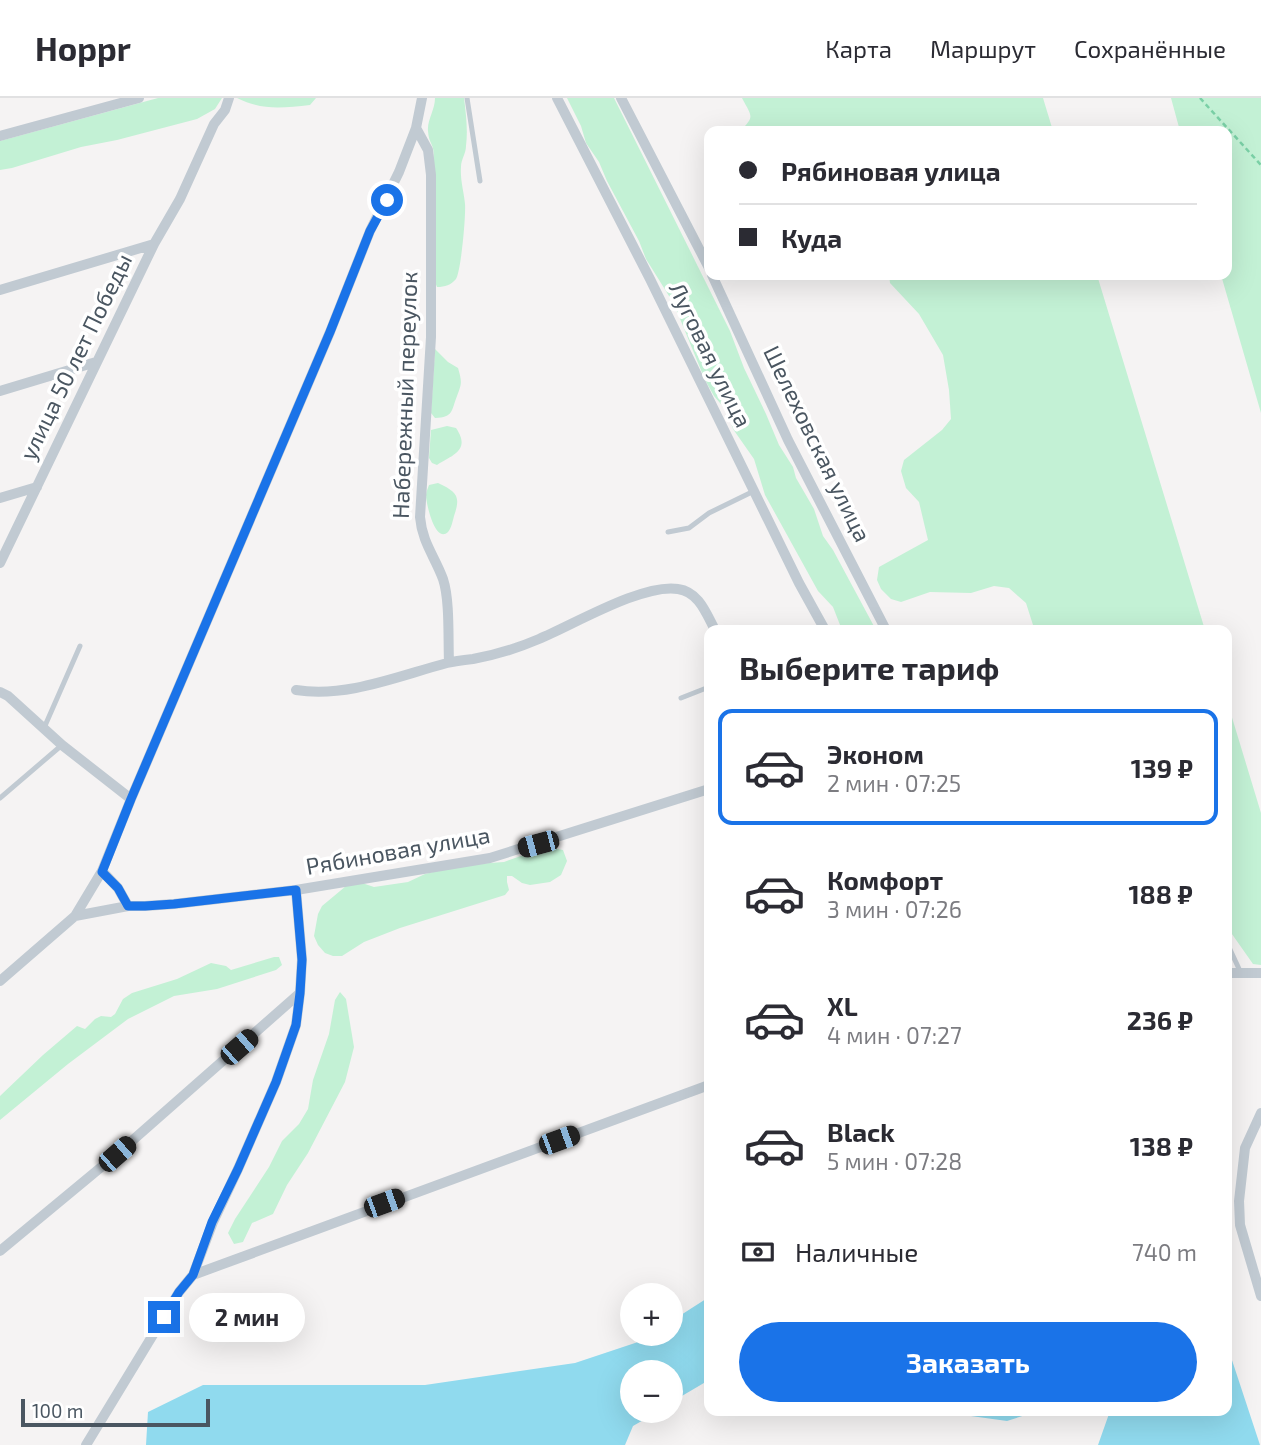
<!DOCTYPE html>
<html lang="ru">
<meta charset="utf-8">
<style>
:root{--surface:#fff;--page:#f7f7f7;--text:#2b2b33;--muted:#7c7c81;--line:#e1e1e2;--accent:#1a73e8}
body{margin:0;font-family:"Exo 2",sans-serif;background:var(--page);color:var(--text);height:100vh;display:flex;flex-direction:column;font-size:26px;white-space:nowrap}
*{box-sizing:border-box;margin:0}
p{font-size:23px;color:var(--muted)}
.icon{flex:none;width:38px;height:38px;fill:none;stroke:currentColor;stroke-width:2;stroke-linecap:round;stroke-linejoin:round}
.map{position:relative;flex:1;overflow:hidden}
.drawer{position:absolute;left:704px;top:527px;width:528px;height:791px;display:flex;flex-direction:column;background:var(--surface);border-radius:14px;box-shadow:0 7px 28px #0002}
.drawer>*{flex:none}
.banner{position:absolute;left:704px;top:28px;width:528px;height:154px;border-radius:14px;box-shadow:0 7px 28px #0002;display:grid;align-content:center;height:154px;padding:0 35px;background:var(--surface)}
.tools{position:absolute;left:620px;top:1185px;display:grid;gap:14px}
.tools a{display:grid;place-items:center;width:63px;height:63px;border-radius:50%;background:var(--surface);box-shadow:0 7px 28px #0002;font-size:35px}
.scale{position:absolute;left:21px;bottom:18px;width:189px;box-sizing:border-box;padding-left:7px;border:4px solid #4a5661;border-top:0;font-size:19px;line-height:24px;white-space:nowrap;color:#4a5661;-webkit-text-stroke:5px #fff;paint-order:stroke}
.end{position:absolute;width:32px;height:32px;margin:-16px;border:9px solid #1a73e8;background:#fff;box-shadow:0 0 0 4px #fff}
.from{border-radius:50%}
.bubble{position:absolute;height:49px;border-radius:24px;background:var(--surface);box-shadow:0 7px 28px #0002;font-size:23px;font-weight:700;line-height:49px;text-align:center}
.car{position:absolute;width:21px;height:42px;margin:-21px -10px;border-radius:9px;box-shadow:0 0 5px 2px #0007;background:linear-gradient(#222 24%,#8ab4d8 0 40%,#222 0 76%,#8ab4d8 0 86%,#222 0)}
.banner b{display:flex;align-items:center;gap:24px;height:66px;font-size:26px}
.banner b+b{border-top:2px solid var(--line)}
.banner i{width:18px;height:18px;background:var(--text)}
ul{padding:0;list-style:none}
li{display:flex;align-items:center;gap:21px;height:116px;margin:0 14px 10px;padding:0 21px;border:4px solid transparent;border-radius:14px}
li div{flex:1}
li b{display:block;font-size:26px}
li em{font-style:normal;font-weight:700}
li.current{border-color:var(--accent)}
li>.icon{width:63px;height:63px;stroke-width:1.5}
h2{padding:0 35px;font-size:32px;line-height:84px}
.pay{display:flex;align-items:center;gap:18px;height:77px;padding:0 35px;font-size:26px}
.pay p{margin-inline-start:auto}
.action{display:flex;gap:14px;margin-top:auto;padding:14px 35px}
.action a{flex:1;height:80px;border-radius:42px;background:var(--accent);color:#fff;font-size:28px;font-weight:700;line-height:80px;text-align:center}
header{display:flex;align-items:center;gap:42px;box-sizing:border-box;height:98px;padding:0 35px;background:var(--surface);border-bottom:2px solid var(--line)}
header strong{font-size:33px}
nav{display:flex;gap:38px;margin-inline-start:auto;font-size:24px}
.map>svg:first-child{display:block}
.green{fill:#c3f1d5}
.water{fill:#90daee}
.lines{fill:none;stroke-linecap:round;stroke-linejoin:round}
.path{stroke:#7ad0a6;stroke-width:2.5;stroke-dasharray:5 3.5;stroke-linecap:butt}
.service{stroke:#c1cad2;stroke-width:5}
.minor{stroke:#c1cad2;stroke-width:10}
.route{stroke:#1a73e8;stroke-width:9}
.labels{text-anchor:middle;stroke-width:7;stroke-linejoin:round;paint-order:stroke}
.street-label{font-size:23px;fill:#4a5661;stroke:#fff}
</style>
<header>
<strong>Hoppr</strong>
<nav><a>Карта</a><a>Маршрут</a><a>Сохранённые</a></nav>
</header>
<div class="map">
<svg width="1261" height="1347" viewBox="0 0 1261 1347">
<rect width="100%" height="100%" fill="#f5f3f3"/>
<!-- green -->
<path class="green" d="M158 0H222L215 11 197 21 117 42 81 49 12 70 0 72V43Z
M237 0H316L310 7C283 10 263 13 237 0Z
M435 0H464C466 16 468 32 466 48 466 56 461 61 461 69 460 82 464 94 465 106 466 118 461 173 456 181 451 187 445 189 437 189L435 184 432 66C437 46 429 49 428 33 427 22 435 12 435 0Z
M567 0H614L730 233 744 270 766 316 779 347 793 369 796 380 814 411 823 438 833 452 876 532H842L833 509 818 493 765 397 754 361 733 331 726 312 714 298 705 282 674 206 646 161 639 143 607 83 599 64 586 45 581 28Z
M742 0H1043L1053 33H740C756 18 751 18 742 0Z
M1171 0H1261V315L1221 177H1227V33H1180Z
M889 177H1097L1205 532H1033V527L1026 505 1009 490 994 488 971 495 930 494 901 504 891 501 881 491 877 482 879 469 928 442 919 404 906 390 901 373 904 362 942 332 951 321 949 292 943 257 919 216 890 185Z
M435 251 448 264 458 270C462 284 462 285 457 298 451 313 454 319 435 320L431 315Z
M447 328 456 330C471 352 453 357 437 367L432 365 429 360 431 332Z
M438 385C457 394 461 398 454 418 453 422 451 431 448 434 435 446 426 405 426 397 426 394 428 390 429 387Z
M1227 603 1261 715V867L1253 866 1227 829Z
M552 750 563 752 567 763 561 777 550 784 530 787 522 785 512 778H507V784L509 792 505 797 400 830 364 844 342 858H333L325 855 318 847 314 838 318 816 322 808 346 788 362 785 374 789 408 784 425 776 461 767 504 764 532 754Z
M274 859H279L282 867 276 872 217 891 174 898 128 921 68 966 0 1022V998L43 957 77 928 85 931 95 921 101 918 111 919 115 916 123 901 132 895 177 881 211 865 226 868 231 872Z
M340 894 346 901 354 949 345 984 308 1055 287 1087 273 1116 252 1125 243 1144 234 1146 228 1135 235 1121 269 1069 282 1043 299 1026 308 1011 313 982 329 936 335 902Z"/>
<!-- water -->
<path class="water" d="M709 1199V1282L670 1305V1274H632V1312L659 1313 633 1328 625 1347H146L148 1314 203 1287H425L575 1265 641 1243 652 1236H670V1224Z
M1227 1247 1260 1347H1098L1110 1313 1227 1312Z
M935 1313 1038 1312V1313L1007 1323Z"/>
<g class="lines">
<!-- path -->
<path class="path" d="M1200 0 1261 67"/>
<!-- service -->
<path class="service" d="M467 0 480 83
M668 434 689 430 709 415 754 393
M681 600 709 589
M44 630 80 548
M0 700 62 647
M1227 845 1240 873"/>
<!-- minor -->
<path class="minor" d="M557 0 650 181 799 485 825 532
M621 0 709 170
M416 30 428 52 431 77V239L420 419C422 444 435 459 443 481 450 502 448 541 449 564
M0 38 139 0
M712 177 788 342 886 532
M0 192 154 146 180 101 214 26 225 12 229 0
M0 293 96 264
M0 400 37 389
M0 465 154 146
M296 592C347 600 398 578 447 565 455 563 464 562 473 561 495 557 518 550 539 541 573 527 643 485 678 491 699 494 706 515 715 532
M0 594 8 598 62 647 131 701
M102 773 118 790 128 808 75 818 102 773 131 701 330 234 370 133 399 74 416 30 422 0
M128 808H145L174 806 296 792 490 760 709 691
M1227 875H1261
M0 883 75 818
M1261 1015 1245 1050 1239 1103 1240 1127 1261 1198
M0 1153 117 1056 300 895
M193 1177 213 1124 238 1071 276 984 296 927 300 895 302 861 296 792
M86 1347 179 1194 193 1177 709 987"/>
</g>
<g class="lines">
<!-- route -->
<path class="route" d="M164 1219 179 1194 193 1177 212 1124 238 1071 276 984 296 927 300 895 302 862 296 792 174 806 145 808H128L118 790 102 774 131 701 330 234 370 133 387 102"/>
</g>
<g class="labels">
<!-- street labels -->
<g class="street-label">
<text transform="translate(710 257) rotate(64)" y="8">Луговая улица</text>
<text transform="translate(76 259) rotate(-64)" y="8">улица 50 лет Победы</text>
<text transform="translate(405 297) rotate(-88)" y="8">Набережный переулок</text>
<text transform="translate(817 346) rotate(64)" y="8">Шелеховская улица</text>
<text transform="translate(398 753) rotate(-10)" y="8">Рябиновая улица</text>
</g>
</g>
</svg>
<div class="tools">
<a>+</a>
<a>−</a>
</div>
<div class="scale">100 m</div>
<i class="end from" style="left:387px;top:102px"></i>
<i class="end" style="left:164px;top:1219px"></i>
<div class="bubble" style="left:189px;top:1195px;width:116px">2 мин</div>
<i class="car" style="left:538px;top:746px;rotate:255deg"></i>
<i class="car" style="left:239px;top:949px;rotate:49deg"></i>
<i class="car" style="left:559px;top:1042px;rotate:70deg"></i>
<i class="car" style="left:117px;top:1056px;rotate:49deg"></i>
<i class="car" style="left:384px;top:1105px;rotate:70deg"></i>
<div class="banner">
<b><i class="from"></i>Рябиновая улица</b>
<b><i></i>Куда</b>
</div>
<section class="drawer">
<h2>Выберите тариф</h2>
<ul>
<li class="current"><svg class="icon" aria-label="car" viewBox="0 0 24 24"><path d="M5 17H2v-5l4-1 3-4h7l3 4 3 1v5h-3M9 17h6M6 11h13"/><circle cx="7" cy="17" r="2"/><circle cx="17" cy="17" r="2"/></svg><div><b>Эконом</b><p>2 мин · 07:25</p></div><em>139 ₽</em></li>
<li><svg class="icon" aria-label="car" viewBox="0 0 24 24"><path d="M5 17H2v-5l4-1 3-4h7l3 4 3 1v5h-3M9 17h6M6 11h13"/><circle cx="7" cy="17" r="2"/><circle cx="17" cy="17" r="2"/></svg><div><b>Комфорт</b><p>3 мин · 07:26</p></div><em>188 ₽</em></li>
<li><svg class="icon" aria-label="car" viewBox="0 0 24 24"><path d="M5 17H2v-5l4-1 3-4h7l3 4 3 1v5h-3M9 17h6M6 11h13"/><circle cx="7" cy="17" r="2"/><circle cx="17" cy="17" r="2"/></svg><div><b>XL</b><p>4 мин · 07:27</p></div><em>236 ₽</em></li>
<li><svg class="icon" aria-label="car" viewBox="0 0 24 24"><path d="M5 17H2v-5l4-1 3-4h7l3 4 3 1v5h-3M9 17h6M6 11h13"/><circle cx="7" cy="17" r="2"/><circle cx="17" cy="17" r="2"/></svg><div><b>Black</b><p>5 мин · 07:28</p></div><em>138 ₽</em></li>
</ul>
<div class="pay"><svg class="icon" aria-label="cash" viewBox="0 0 24 24"><path d="M3 7h18v10H3z"/><circle cx="12" cy="12" r="2"/></svg>Наличные<p>740 m</p></div>
<div class="action"><a>Заказать</a></div>
</section>
</div>
